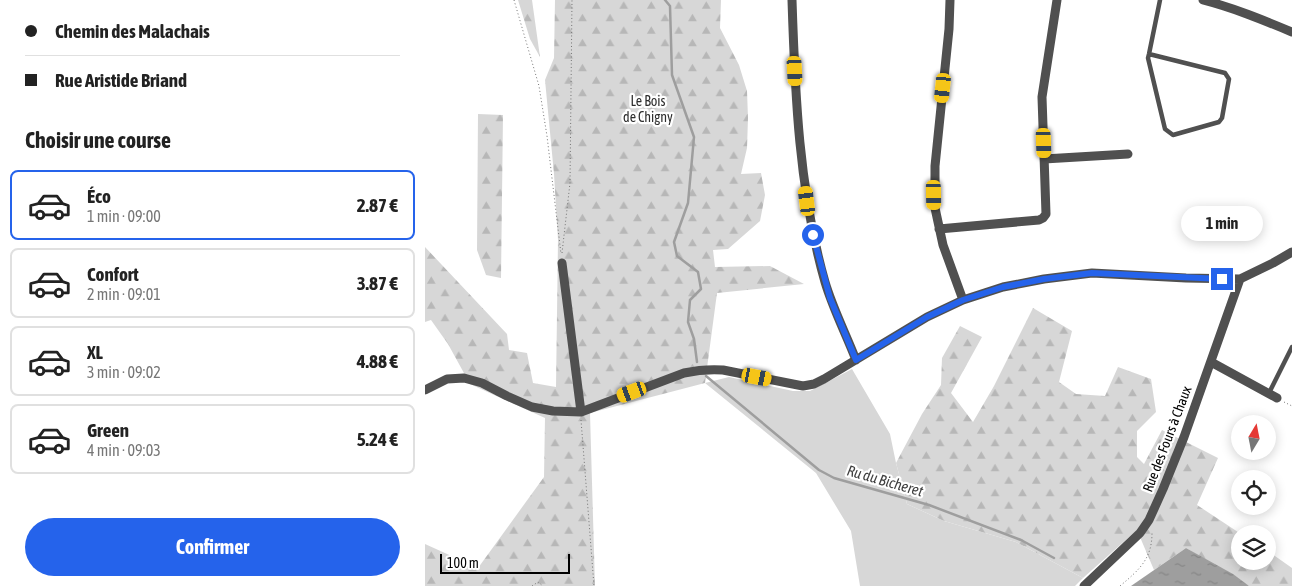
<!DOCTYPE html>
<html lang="fr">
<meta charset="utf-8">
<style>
:root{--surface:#fff;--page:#f6f6f6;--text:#222;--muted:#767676;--line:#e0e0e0;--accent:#2563eb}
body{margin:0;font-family:"Asap Condensed",sans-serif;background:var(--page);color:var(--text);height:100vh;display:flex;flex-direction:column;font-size:19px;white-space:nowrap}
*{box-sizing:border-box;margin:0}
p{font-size:16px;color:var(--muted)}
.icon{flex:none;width:28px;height:28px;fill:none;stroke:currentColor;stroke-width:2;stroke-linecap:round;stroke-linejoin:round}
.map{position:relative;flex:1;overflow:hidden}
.details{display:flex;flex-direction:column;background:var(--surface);width:425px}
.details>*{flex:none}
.guide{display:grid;align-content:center;height:110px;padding:0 25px;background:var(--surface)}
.needle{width:32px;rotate:10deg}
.controls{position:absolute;left:806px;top:415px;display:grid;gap:10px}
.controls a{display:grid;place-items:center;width:45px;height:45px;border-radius:50%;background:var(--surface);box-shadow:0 2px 12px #0003;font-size:25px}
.scale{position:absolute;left:15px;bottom:12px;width:130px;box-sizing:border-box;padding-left:5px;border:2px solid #000;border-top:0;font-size:14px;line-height:18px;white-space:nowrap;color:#000;-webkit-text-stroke:4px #fff;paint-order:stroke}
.end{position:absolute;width:22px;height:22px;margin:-11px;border:6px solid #2563eb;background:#fff;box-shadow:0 0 0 2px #fff}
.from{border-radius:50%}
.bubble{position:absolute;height:35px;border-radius:18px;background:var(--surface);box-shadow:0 2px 12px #0003;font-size:16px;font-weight:700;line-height:35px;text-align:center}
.car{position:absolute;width:15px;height:30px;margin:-15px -8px;border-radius:6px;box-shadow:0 0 4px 1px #0007;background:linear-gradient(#f5c518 24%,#345 0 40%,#f5c518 0 76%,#345 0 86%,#f5c518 0)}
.guide b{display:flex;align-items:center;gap:18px;height:48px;font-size:19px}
.guide b+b{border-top:1px solid var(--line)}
.guide i{width:12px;height:12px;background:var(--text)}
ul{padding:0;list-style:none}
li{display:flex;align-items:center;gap:15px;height:70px;margin:0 10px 8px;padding:0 15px;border:2px solid var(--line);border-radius:8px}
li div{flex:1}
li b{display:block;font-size:19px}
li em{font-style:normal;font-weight:700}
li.on{border-color:var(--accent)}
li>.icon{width:45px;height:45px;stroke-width:1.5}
h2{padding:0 25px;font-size:22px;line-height:60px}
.button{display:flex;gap:10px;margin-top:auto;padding:10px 25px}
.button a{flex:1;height:58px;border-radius:30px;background:var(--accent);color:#fff;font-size:20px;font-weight:700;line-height:58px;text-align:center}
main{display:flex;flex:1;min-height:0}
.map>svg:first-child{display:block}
.grass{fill:#d7d7d7}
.forest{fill:url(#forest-firs)}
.water{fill:url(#water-ripples)}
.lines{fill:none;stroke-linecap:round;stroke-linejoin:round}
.stream{stroke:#9e9e9e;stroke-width:2.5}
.path{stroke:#727272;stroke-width:1;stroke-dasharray:1 2.5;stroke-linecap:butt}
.lane{stroke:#505050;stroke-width:4.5}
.street{stroke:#505050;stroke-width:9}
.route{stroke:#2563eb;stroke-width:6}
.labels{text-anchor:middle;stroke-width:4.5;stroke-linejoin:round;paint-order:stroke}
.park-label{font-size:14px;fill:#2e2e2e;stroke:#fff}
.street-label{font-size:14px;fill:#000;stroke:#fff}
.water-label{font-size:15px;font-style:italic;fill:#3f3f3f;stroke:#fff}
</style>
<main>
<section class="details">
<div class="guide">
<b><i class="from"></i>Chemin des Malachais</b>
<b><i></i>Rue Aristide Briand</b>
</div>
<h2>Choisir une course</h2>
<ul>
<li class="on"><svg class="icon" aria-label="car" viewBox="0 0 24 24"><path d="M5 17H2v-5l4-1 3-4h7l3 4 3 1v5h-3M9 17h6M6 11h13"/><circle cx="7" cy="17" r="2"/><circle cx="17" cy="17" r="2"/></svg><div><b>Éco</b><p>1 min · 09:00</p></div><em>2.87 €</em></li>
<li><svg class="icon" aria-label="car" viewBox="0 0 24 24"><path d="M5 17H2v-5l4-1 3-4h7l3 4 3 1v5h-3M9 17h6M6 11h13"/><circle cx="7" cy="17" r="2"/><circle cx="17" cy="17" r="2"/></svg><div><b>Confort</b><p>2 min · 09:01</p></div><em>3.87 €</em></li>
<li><svg class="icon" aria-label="car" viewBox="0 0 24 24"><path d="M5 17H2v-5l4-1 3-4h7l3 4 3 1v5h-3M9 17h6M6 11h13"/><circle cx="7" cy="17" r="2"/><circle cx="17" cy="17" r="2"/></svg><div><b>XL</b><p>3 min · 09:02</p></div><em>4.88 €</em></li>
<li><svg class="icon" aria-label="car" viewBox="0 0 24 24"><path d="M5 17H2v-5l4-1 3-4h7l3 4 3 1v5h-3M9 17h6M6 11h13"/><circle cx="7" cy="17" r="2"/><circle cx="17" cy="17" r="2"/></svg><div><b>Green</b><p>4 min · 09:03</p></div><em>5.24 €</em></li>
</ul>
<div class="button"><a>Confirmer</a></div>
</section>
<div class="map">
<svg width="867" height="586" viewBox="0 0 867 586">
<defs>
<pattern id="forest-firs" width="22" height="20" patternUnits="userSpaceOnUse" patternTransform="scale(1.25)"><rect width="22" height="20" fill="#d7d7d7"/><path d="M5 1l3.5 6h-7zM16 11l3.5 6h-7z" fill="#b7b7b7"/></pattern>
<pattern id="water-ripples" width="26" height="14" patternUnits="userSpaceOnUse" patternTransform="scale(1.25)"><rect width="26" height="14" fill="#9e9e9e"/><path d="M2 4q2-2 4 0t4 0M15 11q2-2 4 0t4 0" fill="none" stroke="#868686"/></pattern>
</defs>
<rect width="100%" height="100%" fill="#fff"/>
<!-- grass -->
<path class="grass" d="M427 369 465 434 471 463 482 504 519 521 591 542 658 578 650 586H435L426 531 391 473 280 383 304 377 368 391H385Z"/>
<!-- forest -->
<path class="forest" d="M93 0H107L115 57 105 39Z
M130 0H296L295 28 314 65 322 91 323 118 322 148 316 174 336 173 340 195 335 221 303 249 288 250 290 267 345 266 379 284 292 293 280 383 165 413 170 586H0V544L53 568 119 477 120 418 45 384 23 344 6 320 0 322V247L82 334 84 350 102 353 108 383 131 387 133 240 129 174 120 80 129 58Z
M53 114 78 115 76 278 61 275 52 250Z
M608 308 647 331 634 382 651 394 680 396 693 367 726 379 731 412 712 431V457L719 464 737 430 793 458 772 505 816 534 815 561H842L843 551 867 568V586H824L761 548 729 570 712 530 658 578 591 542 519 521 482 504 471 463 497 414 516 385 517 358 535 326 557 337 526 393 548 422 569 386Z"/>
<!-- water -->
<path class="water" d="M761 548 808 574 824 586H706Z"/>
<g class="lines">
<!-- stream -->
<path class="stream" d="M240 0 245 6 247 75 269 137 263 203 249 242 252 256 273 272 276 289 265 300 263 322 269 339 272 362
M281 376 394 470 409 478 504 505 596 540 629 558"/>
<!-- path -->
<path class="path" d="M89 0 114 86 122 136 136 254
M137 253 145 183 147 0
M859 402 867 406
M156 420 169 586
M107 586 113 582 118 586
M695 586C714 570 727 559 727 533"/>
<!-- lane -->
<path class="lane" d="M724 54 800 73 804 79 797 118 794 122 748 135 740 129 723 58 724 54 734 5 735 0
M844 393 867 347"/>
<!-- street -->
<path class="street" d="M367 0C370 94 374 191 400 282 408 309 421 334 431 360
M525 0 524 29 510 166V208L518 245 538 300
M778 0C809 8 838 20 867 32
M619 159 703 154
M514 229 614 220 618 218 621 214 617 97 632 0
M137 263 156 412
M786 362 852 398
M0 390 22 379 39 378 57 383 82 396 107 407 128 411 156 412 259 373C273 370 284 369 298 370L378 386 389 384 399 379 502 317 538 300 578 287 619 279 667 273 761 278 815 279 848 263 867 252
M659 586 715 533 724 520 738 489 759 437 815 279"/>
</g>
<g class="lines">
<!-- route -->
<path class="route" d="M388 235 405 298 431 360 502 317 538 300 578 287 619 279 667 273 797 279"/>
</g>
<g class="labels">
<!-- park labels -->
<g class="park-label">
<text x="223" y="106">Le Bois<tspan x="223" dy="16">de Chigny</tspan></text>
</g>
<!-- street labels -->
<g class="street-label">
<text transform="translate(742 439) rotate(-69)" y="5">Rue des Fours à Chaux</text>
</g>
<!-- water labels -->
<g class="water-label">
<text transform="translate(460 481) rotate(16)" y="5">Ru du Bicheret</text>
</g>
</g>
</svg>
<div class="controls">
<a><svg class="needle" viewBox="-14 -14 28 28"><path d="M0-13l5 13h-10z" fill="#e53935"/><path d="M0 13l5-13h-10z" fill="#767676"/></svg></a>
<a><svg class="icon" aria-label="locate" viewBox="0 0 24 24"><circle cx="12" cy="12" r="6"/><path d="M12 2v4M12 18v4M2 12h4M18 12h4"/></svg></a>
<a><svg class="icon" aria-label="layers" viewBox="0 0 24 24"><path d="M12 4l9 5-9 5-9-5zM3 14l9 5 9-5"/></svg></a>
</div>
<div class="scale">100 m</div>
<i class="end from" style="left:388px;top:235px"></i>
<i class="end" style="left:797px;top:279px"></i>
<div class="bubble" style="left:756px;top:206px;width:82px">1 min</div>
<i class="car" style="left:370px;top:71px;rotate:177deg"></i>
<i class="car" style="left:518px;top:88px;rotate:186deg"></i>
<i class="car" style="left:619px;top:143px;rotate:178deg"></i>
<i class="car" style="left:509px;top:195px;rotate:179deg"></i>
<i class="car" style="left:382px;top:201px;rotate:353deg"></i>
<i class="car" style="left:332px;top:377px;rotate:101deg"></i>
<i class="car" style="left:207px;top:392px;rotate:250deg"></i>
</div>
</main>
